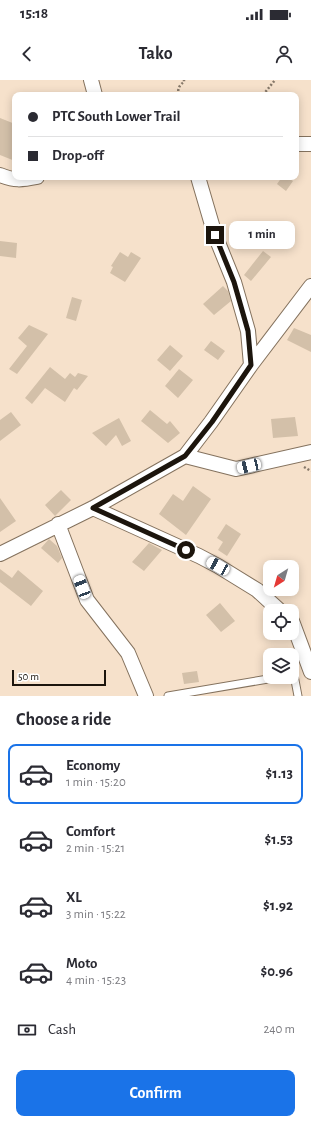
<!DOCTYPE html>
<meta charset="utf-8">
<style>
:root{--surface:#fff;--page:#f7f7f7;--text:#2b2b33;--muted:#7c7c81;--line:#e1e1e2;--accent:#1a73e8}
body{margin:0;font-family:"Alegreya Sans",sans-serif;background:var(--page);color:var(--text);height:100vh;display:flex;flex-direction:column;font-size:15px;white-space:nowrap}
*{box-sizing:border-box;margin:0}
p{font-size:13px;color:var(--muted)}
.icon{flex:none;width:22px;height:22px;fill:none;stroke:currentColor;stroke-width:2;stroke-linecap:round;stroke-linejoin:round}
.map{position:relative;height:616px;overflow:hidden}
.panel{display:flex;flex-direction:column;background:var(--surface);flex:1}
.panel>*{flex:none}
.banner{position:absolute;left:12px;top:12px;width:287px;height:88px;border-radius:8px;box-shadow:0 2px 10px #0003;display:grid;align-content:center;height:88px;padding:0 16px;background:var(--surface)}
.needle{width:26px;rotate:217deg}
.tools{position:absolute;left:263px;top:480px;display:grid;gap:8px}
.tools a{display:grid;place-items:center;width:36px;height:36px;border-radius:8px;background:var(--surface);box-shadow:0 2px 10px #0003;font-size:20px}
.scale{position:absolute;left:12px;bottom:10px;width:94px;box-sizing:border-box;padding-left:4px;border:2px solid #1c150d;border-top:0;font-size:11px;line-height:14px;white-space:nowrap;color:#1c150d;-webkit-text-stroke:3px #fff;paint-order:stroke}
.end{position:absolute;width:18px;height:18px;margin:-9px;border:5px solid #1c150d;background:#fff;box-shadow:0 0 0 2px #fff}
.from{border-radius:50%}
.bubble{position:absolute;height:28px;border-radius:8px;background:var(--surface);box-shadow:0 2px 10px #0003;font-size:13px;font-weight:600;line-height:28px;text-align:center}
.car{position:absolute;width:12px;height:24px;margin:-12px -6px;border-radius:5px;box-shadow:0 0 3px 1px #0007;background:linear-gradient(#fff 24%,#345 0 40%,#fff 0 76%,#345 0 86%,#fff 0)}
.banner b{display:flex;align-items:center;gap:14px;height:38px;font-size:15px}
.banner b+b{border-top:1px solid var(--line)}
.banner i{width:10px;height:10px;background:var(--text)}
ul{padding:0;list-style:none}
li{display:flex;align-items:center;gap:12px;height:60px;margin:0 8px 6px;padding:0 8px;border:2px solid transparent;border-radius:8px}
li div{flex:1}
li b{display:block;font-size:15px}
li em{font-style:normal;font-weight:600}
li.selected{border-color:var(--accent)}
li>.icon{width:36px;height:36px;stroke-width:1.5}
h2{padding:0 16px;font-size:18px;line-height:48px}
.pay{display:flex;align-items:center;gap:10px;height:44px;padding:0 16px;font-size:15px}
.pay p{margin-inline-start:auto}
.action{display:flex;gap:8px;margin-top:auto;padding:8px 16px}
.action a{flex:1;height:46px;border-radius:8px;background:var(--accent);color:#fff;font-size:16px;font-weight:600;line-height:46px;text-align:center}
.status{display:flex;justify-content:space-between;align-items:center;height:28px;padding:0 20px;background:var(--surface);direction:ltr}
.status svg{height:11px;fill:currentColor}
header{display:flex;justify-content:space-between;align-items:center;height:52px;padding:0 16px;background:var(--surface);font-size:18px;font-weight:600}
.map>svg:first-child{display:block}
.building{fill:#d3c0a9}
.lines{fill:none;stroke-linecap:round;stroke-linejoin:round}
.service-casing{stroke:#84725e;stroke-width:9}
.minor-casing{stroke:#84725e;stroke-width:16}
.path{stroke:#867869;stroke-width:2.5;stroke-dasharray:2 2;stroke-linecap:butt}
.service{stroke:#fff;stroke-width:7}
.minor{stroke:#fff;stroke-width:14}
.route{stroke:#1c150d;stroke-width:5}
</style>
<div class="status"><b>15:18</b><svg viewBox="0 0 49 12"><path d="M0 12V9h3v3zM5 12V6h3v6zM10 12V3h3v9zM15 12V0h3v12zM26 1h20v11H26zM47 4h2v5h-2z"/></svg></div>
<header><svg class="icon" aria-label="back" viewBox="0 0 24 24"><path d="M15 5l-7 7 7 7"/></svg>Tako<svg class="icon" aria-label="person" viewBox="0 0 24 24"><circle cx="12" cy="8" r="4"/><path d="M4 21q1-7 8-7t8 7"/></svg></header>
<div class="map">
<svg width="311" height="616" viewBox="0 0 311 616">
<rect width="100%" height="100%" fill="#f6e1cb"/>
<!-- building -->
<path class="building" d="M0 38 15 44V81L0 75Z
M282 97H287L293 101 286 111 277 104Z
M0 161 17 163 16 178 0 176Z
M263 171 271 177 251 201 244 195Z
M120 172 128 177 131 172 141 178 125 202 110 193 113 187 111 186Z
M223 206 228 211 231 221 214 235 203 224Z
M72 217 82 220 76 241 66 238Z
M29 245 48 254 17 294 9 289 27 266 18 258Z
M294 248 311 255V272L287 260Z
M211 261 225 271 218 280 204 270Z
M170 265 183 276 170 291 157 280Z
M50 287 65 299 70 293 75 297 78 293 88 296 77 310 74 308 65 322 45 308 32 324 25 318Z
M179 289 193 300 178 318 165 306Z
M150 330 167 344 170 341 180 353 168 363 141 341Z
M11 332 21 345 0 361V340Z
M295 337 298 356 273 358 271 339Z
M119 338 131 361 122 366 116 355 106 366 92 353Z
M193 406 211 419 186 455 159 434 173 414 183 421Z
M61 410 71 420 55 436 45 425Z
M0 418 16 441 0 452Z
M226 444 241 454 227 476 218 470 223 462 217 458Z
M49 459 57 466 62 478 58 483 41 468Z
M149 463 162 470 144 491 132 482Z
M0 489 12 498 18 490 43 511 31 526 0 502Z
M220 523 235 541 221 552 206 535Z
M197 591 199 602 184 604 182 593Z"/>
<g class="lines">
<defs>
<path id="service" d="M294 595 298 616
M168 616 280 597"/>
<path id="minor" d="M91 0 95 15
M296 64H311
M0 95C14 101 22 100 37 97
M198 97 215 155 234 202 248 251 251 285
M185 376 236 389 311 372
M93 428 199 476 218 486 257 510 280 531
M58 444 87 520 128 573 146 616
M0 474 93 428 185 376 211 342 251 285 311 206
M292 541 311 592"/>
</defs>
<!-- service casing -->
<use href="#service" class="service-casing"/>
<!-- minor casing -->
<use href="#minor" class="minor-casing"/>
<!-- path -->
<path class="path" d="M179 15C177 10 179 5 184 2V0
M263 15 275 0
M304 387 311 391"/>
<!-- service -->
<use href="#service" class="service"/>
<!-- minor -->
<use href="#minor" class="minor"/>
</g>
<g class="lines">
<!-- route -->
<path class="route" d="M186 470 93 428 185 376 212 342 251 285 248 251 234 202 215 155"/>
</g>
</svg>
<div class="tools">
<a><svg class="needle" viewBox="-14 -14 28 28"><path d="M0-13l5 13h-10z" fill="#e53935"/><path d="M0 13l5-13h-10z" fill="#7c7c81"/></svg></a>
<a><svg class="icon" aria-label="locate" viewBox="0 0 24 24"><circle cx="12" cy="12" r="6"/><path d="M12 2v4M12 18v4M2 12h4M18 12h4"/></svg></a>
<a><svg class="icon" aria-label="layers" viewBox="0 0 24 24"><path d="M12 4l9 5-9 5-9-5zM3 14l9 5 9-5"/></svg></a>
</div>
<div class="scale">50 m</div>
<i class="end from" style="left:186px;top:470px"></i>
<i class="end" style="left:215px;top:155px"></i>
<div class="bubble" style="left:229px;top:141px;width:66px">1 min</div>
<i class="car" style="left:249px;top:386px;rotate:257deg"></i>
<i class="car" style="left:218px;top:486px;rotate:299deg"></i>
<i class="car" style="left:82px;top:507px;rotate:339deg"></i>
<div class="banner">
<b><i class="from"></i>PTC South Lower Trail</b>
<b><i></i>Drop-off</b>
</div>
</div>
<section class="panel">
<h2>Choose a ride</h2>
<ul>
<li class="selected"><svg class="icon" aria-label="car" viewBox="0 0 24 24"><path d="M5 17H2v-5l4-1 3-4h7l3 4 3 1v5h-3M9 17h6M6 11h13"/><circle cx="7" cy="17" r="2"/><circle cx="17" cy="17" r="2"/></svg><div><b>Economy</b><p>1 min · 15:20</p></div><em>$1.13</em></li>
<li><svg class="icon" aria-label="car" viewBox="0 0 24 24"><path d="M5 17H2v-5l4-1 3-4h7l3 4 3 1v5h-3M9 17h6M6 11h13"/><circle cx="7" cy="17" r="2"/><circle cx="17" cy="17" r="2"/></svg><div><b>Comfort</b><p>2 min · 15:21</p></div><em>$1.53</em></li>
<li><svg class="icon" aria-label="car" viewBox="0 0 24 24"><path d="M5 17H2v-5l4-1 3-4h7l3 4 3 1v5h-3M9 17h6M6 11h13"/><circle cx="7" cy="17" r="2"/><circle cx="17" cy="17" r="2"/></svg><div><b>XL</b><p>3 min · 15:22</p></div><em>$1.92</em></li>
<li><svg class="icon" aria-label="car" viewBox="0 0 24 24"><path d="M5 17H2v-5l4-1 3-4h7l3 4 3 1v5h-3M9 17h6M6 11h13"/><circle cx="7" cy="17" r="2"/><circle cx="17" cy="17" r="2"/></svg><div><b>Moto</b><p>4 min · 15:23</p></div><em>$0.96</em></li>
</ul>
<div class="pay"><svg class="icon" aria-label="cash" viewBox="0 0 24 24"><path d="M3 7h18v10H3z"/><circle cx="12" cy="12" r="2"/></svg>Cash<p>240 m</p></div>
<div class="action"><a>Confirm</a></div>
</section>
